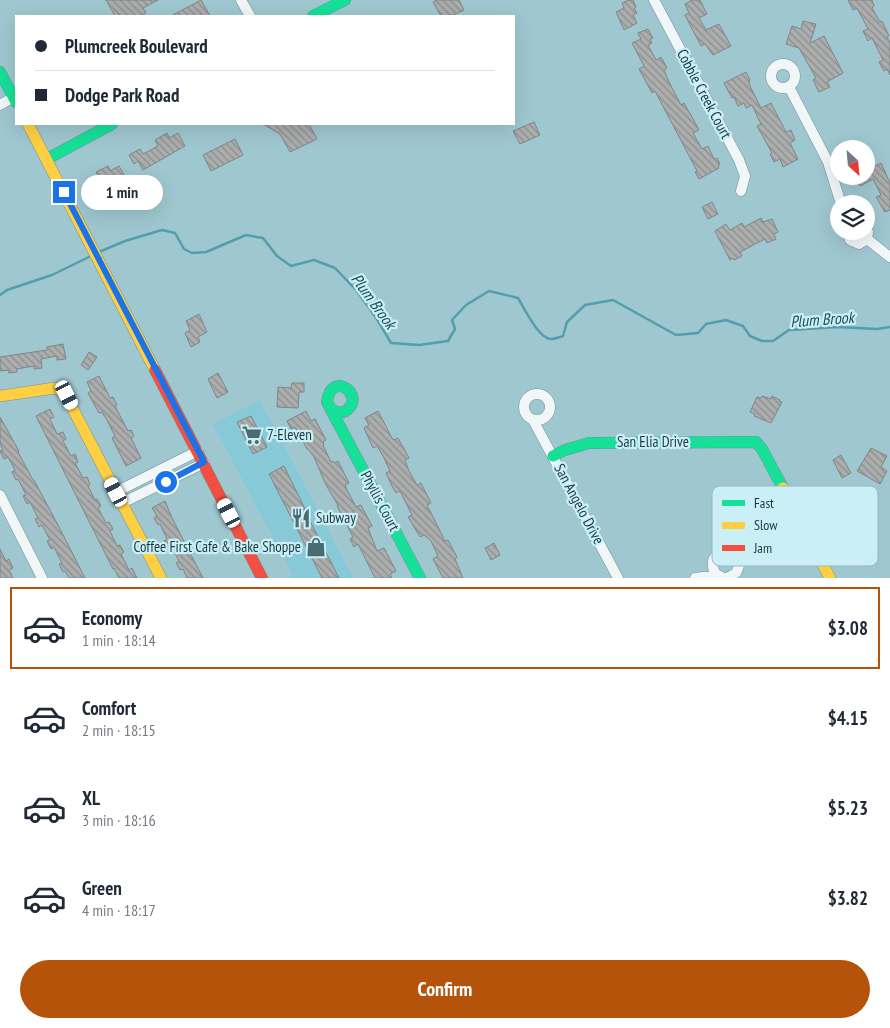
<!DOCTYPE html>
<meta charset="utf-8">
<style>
:root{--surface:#fff;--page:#f2f2f3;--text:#1f2937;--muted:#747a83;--line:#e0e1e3;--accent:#b45309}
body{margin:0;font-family:"PT Sans Narrow",sans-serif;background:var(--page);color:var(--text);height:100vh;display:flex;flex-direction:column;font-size:19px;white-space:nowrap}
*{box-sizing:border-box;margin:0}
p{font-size:16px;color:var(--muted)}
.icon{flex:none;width:28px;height:28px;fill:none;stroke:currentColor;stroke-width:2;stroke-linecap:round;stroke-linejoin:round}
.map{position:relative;height:578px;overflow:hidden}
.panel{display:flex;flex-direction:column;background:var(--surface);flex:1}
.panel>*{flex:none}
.banner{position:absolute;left:15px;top:15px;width:500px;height:110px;border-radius:0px;box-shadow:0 5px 20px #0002;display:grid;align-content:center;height:110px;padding:0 20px;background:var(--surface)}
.needle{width:32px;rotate:154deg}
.fabs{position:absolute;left:830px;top:140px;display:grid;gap:10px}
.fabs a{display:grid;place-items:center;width:45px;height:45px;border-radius:50%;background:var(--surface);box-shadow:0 5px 20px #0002;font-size:25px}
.end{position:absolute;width:22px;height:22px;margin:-11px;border:6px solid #1a73e8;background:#fff;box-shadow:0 0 0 2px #fff}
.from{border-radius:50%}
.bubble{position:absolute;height:35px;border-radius:18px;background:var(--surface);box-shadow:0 5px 20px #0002;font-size:16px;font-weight:700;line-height:35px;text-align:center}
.car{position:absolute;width:15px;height:30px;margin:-15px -8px;border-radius:6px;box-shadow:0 0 4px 1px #0007;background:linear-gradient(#fff 24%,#345 0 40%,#fff 0 76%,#345 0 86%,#fff 0)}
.banner b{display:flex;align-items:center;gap:18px;height:48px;font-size:19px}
.banner b+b{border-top:1px solid var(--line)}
.banner i{width:12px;height:12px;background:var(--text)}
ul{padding:9px 0 0;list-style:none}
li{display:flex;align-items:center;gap:15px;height:82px;margin:0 10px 8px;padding:0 10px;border:2px solid transparent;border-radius:0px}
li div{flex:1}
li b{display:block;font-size:19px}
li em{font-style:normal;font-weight:700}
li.selected{border-color:var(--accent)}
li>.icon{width:45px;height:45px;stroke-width:1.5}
.cta{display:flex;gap:10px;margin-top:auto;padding:10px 20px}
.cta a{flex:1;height:58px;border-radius:30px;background:var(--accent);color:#fff;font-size:20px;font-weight:700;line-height:58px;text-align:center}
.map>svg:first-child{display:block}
.built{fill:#87c9d7}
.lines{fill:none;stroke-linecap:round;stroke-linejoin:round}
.stream{stroke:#539ead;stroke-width:2.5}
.building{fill:url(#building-back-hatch);stroke:#7f8688}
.street-casing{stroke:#729299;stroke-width:11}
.fast-casing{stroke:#729299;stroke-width:12}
.slow-casing{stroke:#729299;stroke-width:12}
.jam-casing{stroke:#729299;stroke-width:12}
.street{stroke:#f1f7f8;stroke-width:10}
.fast{stroke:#16e098;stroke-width:11}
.slow{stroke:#ffcf43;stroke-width:11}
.jam{stroke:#f24e42;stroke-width:11}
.route{stroke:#1a73e8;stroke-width:6}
.labels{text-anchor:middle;stroke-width:4.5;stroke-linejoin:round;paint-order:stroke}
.street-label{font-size:15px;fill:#1b3a40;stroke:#cbeff7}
.poi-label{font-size:15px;fill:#1b3a40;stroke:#cbeff7;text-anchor:start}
.water-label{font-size:16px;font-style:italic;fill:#1b4e58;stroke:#cbeff7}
.key{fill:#cbeff7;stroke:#96b9c0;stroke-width:1}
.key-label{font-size:14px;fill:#1b3a40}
</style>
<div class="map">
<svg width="890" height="578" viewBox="0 0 890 578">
<defs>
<pattern id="building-back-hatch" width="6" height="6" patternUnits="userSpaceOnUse" patternTransform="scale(1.25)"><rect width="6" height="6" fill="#acadad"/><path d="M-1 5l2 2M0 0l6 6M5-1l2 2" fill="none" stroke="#8b8e8e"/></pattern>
</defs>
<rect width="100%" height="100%" fill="#9fc7d0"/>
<!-- built -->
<path class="built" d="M260 400 353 578H294L213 424Z"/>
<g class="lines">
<!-- stream -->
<path class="stream" d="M99 252 125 241 162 230 175 233 184 249 192 253 206 252 246 235 263 238 277 256 291 266 314 260 335 268 357 291 377 319 391 343 419 345 448 341 455 329 452 320 466 305 489 291 518 298C524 308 539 339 551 339 555 339 560 337 563 336L567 322 585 305 613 300 676 335 698 333 706 324 726 320 743 326 750 336 762 341H773L789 330 837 327 877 329 890 327
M0 295 7 290 52 275 91 256"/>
</g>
<!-- building -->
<path class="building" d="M106 0H158L143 8 146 13 140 16H115Z
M201 0 210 16H171Z
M437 0H459L464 10 451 16H441L433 2Z
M629 0H633L636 7 634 8 637 13 633 15 637 23 624 30 616 12 624 8 622 3Z
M692 0H700L707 14 699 18 706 30 719 24 731 46 713 55 705 44 701 46 685 15 689 13 685 4Z
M848 0H872L874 6 872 8 880 22 882 21 889 36 887 37 890 43V75L887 69 884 71 879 62 883 60 872 38 868 41 863 31 868 29 857 8 853 10Z
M803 21 816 24 810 43 824 36 843 73 827 82 830 87 819 92 813 80 816 78 799 48 786 44 792 26 801 29Z
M648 29 653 38 650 39 652 43 648 45 656 60 661 57 667 68 664 70 670 84 681 105 684 103 692 117 699 130 693 133 702 149 708 146 714 159 717 158 720 164 718 166 719 168 699 179 695 172 697 171 655 91 652 93 639 69 644 66 632 43 641 39 638 33Z
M746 72 750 80 749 81 750 86 761 108 771 103 786 132 791 130 795 140 790 143 798 159 783 167 780 159 774 162 770 154 772 153 757 126 761 124 752 105 746 108 744 103 738 106 734 97 732 98 724 83Z
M534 122 540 135 520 144 513 131Z
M263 124H288L291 125 295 124H309L317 139 290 152 280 134Z
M167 133 169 138 178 133 185 146 143 170 138 161 134 164 129 155 140 149 143 154 158 146 155 140Z
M235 139 243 155 211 171 203 155Z
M866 148 875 166 881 163 890 183V210L885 212 876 197 881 195 873 179 860 186 855 176H866Z
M108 166 110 171 119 166 126 178 110 187 105 178 101 181 96 172Z
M712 202 718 214 708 219 702 207Z
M761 218 763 222 772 219 778 232 774 234 776 239 767 243 765 239 740 252 742 256 734 260 733 258 730 260 715 231 726 224 730 230 742 223 744 227Z
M199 314 207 332 198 337 200 342 191 347 185 333 190 330 186 321Z
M63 344 66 359 57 360V356L41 359 42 368 34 369V366L17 369V372L9 373 8 370 0 371V357L47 350V347Z
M89 352 97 357 88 370 81 365Z
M218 373 228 392 217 398 208 379Z
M99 376 110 398 113 397 117 405 115 406 128 431 131 430 134 436 131 438 141 458 126 466 112 438 115 436 107 420 102 412 99 413 88 393 91 391 87 382Z
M292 383H304V392H299L298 408 277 407 278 387 291 388Z
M762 396 771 399 772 396 780 400 779 401 782 402 771 423 754 416 755 414 750 412 757 397 761 398Z
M50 409 54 417 50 419 57 434 63 432 66 439 63 441 71 456 75 454 78 462 75 463 83 478 87 477 90 484 88 486 95 500 97 499 101 506 98 508 106 523 109 522 113 529 110 531 117 546 120 545 124 552 121 554 129 570 132 568 137 578H119L114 568 113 569 36 416Z
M306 411 311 421 315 419 326 440 323 442 324 445H323L331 462 333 461 335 463 338 461 349 483 345 485 346 488 356 507 361 505 372 526 368 528 377 551 384 548 396 571 390 574 392 578H375L358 544 354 547 350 539 353 537 337 506 338 505 326 485 314 457 308 449H307L295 427 291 429 287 421Z
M378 411 393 440 398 438 409 458 405 460 409 471 417 485 421 483 431 503 427 505 445 541 448 540 457 557 455 559 463 578H443L433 559 438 556 431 541 424 535 420 537 408 517 412 515 400 491 396 493 392 486 386 473 390 471 383 456 377 446 373 448 364 428 369 425 365 418Z
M251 416 267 447 253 454 237 422Z
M0 417 19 451 18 452 33 480H34L58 525 85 578H69L65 571 63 572 59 564 62 563 54 547 51 549 47 541 50 540 42 525 39 527 35 519 38 518 30 502 27 504 23 496 26 495 18 479 16 480 12 472 15 470 8 457 4 459 0 451 3 450 0 444Z
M871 448 887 456 881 467 887 471 880 484 857 471Z
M841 455 851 473 842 478 833 460Z
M284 466 305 509H304L339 578H322L269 474Z
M165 501 172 518 203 578H187L183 569 180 570 176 563 179 561 172 547 168 548 164 541 167 539 160 524 158 525 154 518 157 516 152 508Z
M494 543 500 555 491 560 485 548Z
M0 549 6 561 9 559 13 568 9 570 13 578H0Z"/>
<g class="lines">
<defs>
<path id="street" d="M241 0 250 16
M654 0 739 160 745 176 741 191
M771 76a12 12 0 1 1 24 0a12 12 0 1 1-24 0Z
M789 87 828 162 841 204
M0 105 14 97
M848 231 850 240 859 244 867 239 868 232 866 228
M867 239 890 257
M524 407a13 13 0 1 1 26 0a13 13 0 1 1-26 0Z
M533 420 618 578
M116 492 198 451
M0 495 42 578
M122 503 204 463
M695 578 712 576 721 577
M724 578C719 576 714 574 713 567 709 545 750 549 736 573L727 578"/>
<path id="fast" d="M313 16 345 0
M0 72 16 102
M47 159 112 124
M332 410C337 412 342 414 347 410 366 395 331 369 327 402L420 578
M553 456 565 450 589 443 756 442 762 449 783 488"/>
<path id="slow" d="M28 124 155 370
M0 396 55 388 64 392 161 578
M783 488 830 578"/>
<path id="jam" d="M155 370 262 578"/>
</defs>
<!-- street casing -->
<use href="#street" class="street-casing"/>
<!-- fast casing -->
<use href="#fast" class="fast-casing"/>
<!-- slow casing -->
<use href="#slow" class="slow-casing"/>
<!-- jam casing -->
<use href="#jam" class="jam-casing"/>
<!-- street -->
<use href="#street" class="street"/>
<!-- fast -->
<use href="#fast" class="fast"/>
<!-- slow -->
<use href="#slow" class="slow"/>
<!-- jam -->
<use href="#jam" class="jam"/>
</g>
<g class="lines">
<!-- route -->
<path class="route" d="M64 192 204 462 166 482"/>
</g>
<!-- icons -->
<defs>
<symbol id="supermarket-bare" viewBox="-9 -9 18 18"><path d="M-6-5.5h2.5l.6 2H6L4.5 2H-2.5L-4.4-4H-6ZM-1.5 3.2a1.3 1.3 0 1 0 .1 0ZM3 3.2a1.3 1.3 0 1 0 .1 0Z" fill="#496b72" stroke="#cbeff7" stroke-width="2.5" paint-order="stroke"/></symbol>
<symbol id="restaurant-bare" viewBox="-9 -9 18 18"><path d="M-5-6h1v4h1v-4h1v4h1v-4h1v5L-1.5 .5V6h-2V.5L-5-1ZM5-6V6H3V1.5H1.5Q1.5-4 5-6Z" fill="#496b72" stroke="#cbeff7" stroke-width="2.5" paint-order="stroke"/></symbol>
<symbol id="shop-bare" viewBox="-9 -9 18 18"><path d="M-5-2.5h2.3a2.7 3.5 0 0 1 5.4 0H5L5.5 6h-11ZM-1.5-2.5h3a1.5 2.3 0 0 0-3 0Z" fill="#496b72" stroke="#cbeff7" stroke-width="2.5" paint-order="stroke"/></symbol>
</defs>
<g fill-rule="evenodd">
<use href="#supermarket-bare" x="238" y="421" width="28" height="28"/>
<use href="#restaurant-bare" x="287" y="504" width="28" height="28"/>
<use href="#shop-bare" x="302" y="533" width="28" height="28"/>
</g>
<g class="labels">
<!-- street labels -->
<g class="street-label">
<text transform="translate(704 94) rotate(62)" y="5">Cobble Creek Court</text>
<text x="653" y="447">San Elia Drive</text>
<text transform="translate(380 501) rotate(62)" y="5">Phyllis Court</text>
<text transform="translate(579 504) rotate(62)" y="5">San Angelo Drive</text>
</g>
<!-- poi labels -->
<g class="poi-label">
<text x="267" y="440">7-Eleven</text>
<text x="316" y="523">Subway</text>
<text x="301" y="552" text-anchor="end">Coffee First Cafe &amp; Bake Shoppe</text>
</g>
<!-- water labels -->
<g class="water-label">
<text transform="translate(374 301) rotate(54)" y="6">Plum Brook</text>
<text transform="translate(822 319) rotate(-4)" y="6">Plum Brook</text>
</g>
</g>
<!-- legend -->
<rect x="712" y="486" width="166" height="80" rx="8" class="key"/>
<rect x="722" y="500" width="23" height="6" fill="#16e098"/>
<rect x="722" y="522" width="23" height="7" fill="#ffcf43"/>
<rect x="722" y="545" width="23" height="6" fill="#f24e42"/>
<g class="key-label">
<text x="754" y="508">Fast</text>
<text x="754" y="530">Slow</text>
<text x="754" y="553">Jam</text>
</g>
</svg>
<div class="fabs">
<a><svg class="needle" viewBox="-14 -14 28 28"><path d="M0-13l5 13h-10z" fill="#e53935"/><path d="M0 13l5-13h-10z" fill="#747a83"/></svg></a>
<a><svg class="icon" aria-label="layers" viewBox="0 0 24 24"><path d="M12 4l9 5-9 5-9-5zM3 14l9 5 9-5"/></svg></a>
</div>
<i class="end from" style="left:166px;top:482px"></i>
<i class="end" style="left:64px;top:192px"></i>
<div class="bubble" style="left:81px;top:175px;width:82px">1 min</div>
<i class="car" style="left:67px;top:395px;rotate:153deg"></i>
<i class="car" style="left:116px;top:492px;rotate:332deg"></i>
<i class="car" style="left:229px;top:513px;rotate:333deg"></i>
<div class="banner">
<b><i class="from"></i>Plumcreek Boulevard</b>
<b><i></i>Dodge Park Road</b>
</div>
</div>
<section class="panel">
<ul>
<li class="selected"><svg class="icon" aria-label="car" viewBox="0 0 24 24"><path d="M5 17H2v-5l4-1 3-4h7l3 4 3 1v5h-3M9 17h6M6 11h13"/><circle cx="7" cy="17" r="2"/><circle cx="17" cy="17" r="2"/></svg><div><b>Economy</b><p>1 min · 18:14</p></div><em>$3.08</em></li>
<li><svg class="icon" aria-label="car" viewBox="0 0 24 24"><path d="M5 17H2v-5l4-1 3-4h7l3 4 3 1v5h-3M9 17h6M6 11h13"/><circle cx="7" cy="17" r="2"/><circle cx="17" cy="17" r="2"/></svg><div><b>Comfort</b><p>2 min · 18:15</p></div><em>$4.15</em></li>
<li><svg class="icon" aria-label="car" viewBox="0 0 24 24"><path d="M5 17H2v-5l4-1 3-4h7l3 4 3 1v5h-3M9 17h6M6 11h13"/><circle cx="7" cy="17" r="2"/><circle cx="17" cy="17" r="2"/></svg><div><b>XL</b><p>3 min · 18:16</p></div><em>$5.23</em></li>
<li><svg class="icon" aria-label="car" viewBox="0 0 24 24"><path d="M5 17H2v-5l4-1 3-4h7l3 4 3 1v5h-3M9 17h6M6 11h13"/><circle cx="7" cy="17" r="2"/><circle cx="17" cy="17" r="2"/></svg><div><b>Green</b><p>4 min · 18:17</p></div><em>$3.82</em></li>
</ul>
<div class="cta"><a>Confirm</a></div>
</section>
